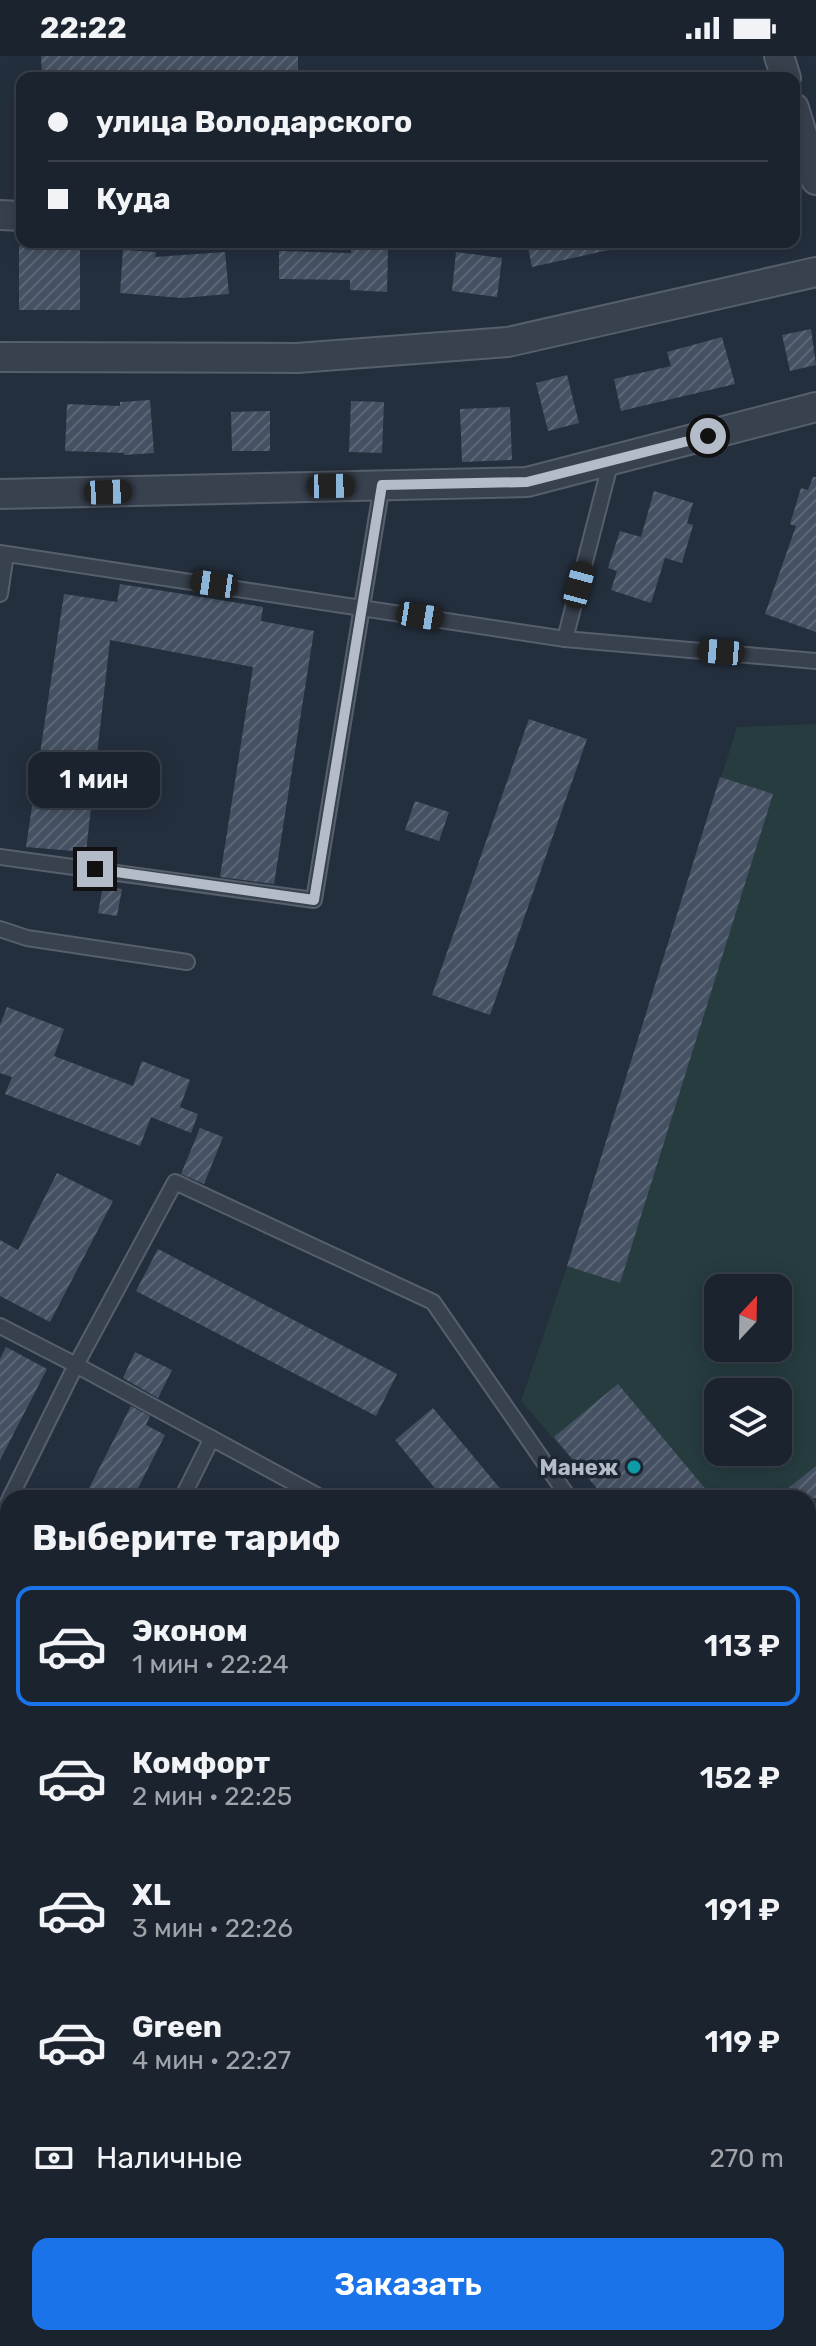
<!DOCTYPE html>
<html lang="ru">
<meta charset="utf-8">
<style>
:root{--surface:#1b232e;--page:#242b36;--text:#f1f3f6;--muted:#a0a4aa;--line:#39404a;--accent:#1a73e8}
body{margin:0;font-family:Rubik,sans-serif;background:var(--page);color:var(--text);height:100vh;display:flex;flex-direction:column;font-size:30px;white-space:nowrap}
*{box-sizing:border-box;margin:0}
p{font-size:26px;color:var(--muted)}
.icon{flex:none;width:44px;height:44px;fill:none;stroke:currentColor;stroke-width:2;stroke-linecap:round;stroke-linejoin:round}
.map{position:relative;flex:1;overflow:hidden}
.side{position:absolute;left:0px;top:1434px;width:816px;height:856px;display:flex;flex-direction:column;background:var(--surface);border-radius:24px 24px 0 0;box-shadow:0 4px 20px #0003,0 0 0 2px var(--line)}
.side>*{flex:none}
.guide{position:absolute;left:16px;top:16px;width:784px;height:176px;border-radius:16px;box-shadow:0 4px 20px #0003,0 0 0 2px var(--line);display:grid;align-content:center;height:176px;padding:0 32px;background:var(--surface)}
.needle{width:52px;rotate:22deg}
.tools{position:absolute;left:704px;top:1218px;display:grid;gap:16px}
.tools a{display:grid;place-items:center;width:88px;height:88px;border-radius:16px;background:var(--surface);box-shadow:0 4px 20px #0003,0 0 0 2px var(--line);font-size:40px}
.end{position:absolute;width:36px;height:36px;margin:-18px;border:10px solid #b4bcc9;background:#111;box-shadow:0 0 0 4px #111}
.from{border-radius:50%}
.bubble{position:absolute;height:56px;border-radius:16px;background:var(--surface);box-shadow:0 4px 20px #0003,0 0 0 2px var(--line);font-size:26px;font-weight:600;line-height:56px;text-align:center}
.car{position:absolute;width:24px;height:48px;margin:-24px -12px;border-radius:10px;box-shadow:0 0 6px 2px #0007;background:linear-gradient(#222 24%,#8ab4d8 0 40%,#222 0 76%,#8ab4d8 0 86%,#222 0)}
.guide b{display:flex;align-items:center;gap:28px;height:76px;font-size:30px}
.guide b+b{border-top:2px solid var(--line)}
.guide i{width:20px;height:20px;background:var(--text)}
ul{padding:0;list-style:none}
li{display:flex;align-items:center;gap:24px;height:120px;margin:0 16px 12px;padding:0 16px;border:4px solid transparent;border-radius:16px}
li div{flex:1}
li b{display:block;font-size:30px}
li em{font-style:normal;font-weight:600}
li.current{border-color:var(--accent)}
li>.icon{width:72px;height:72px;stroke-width:1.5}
h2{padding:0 32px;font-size:36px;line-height:96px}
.pay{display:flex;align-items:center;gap:20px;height:88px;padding:0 32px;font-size:30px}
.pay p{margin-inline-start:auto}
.action{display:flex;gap:16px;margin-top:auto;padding:16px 32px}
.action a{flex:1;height:92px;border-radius:16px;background:var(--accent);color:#fff;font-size:32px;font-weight:600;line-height:92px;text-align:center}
.status{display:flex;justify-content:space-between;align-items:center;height:56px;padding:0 40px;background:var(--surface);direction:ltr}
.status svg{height:22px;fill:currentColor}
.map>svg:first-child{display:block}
.green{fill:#263c3f;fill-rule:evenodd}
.building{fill:url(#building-hatch)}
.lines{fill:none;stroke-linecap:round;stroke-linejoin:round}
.service-casing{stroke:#565f6c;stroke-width:18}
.minor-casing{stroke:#565f6c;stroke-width:32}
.secondary-casing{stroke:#565f6c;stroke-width:44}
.service{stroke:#38414e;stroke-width:14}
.minor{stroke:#38414e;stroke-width:28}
.secondary{stroke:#465061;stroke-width:40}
.route{stroke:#b4bcc9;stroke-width:10}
.culture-dot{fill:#0f9aa8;stroke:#1d2633;stroke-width:3}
.labels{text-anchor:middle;stroke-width:7;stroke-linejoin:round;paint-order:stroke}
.poi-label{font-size:22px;font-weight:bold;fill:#b4bcc9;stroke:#1d2633;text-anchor:end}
</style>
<div class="status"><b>22:22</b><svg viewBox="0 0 49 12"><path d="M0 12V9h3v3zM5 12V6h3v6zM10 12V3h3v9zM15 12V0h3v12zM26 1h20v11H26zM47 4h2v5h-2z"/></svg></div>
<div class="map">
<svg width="816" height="2290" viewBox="0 0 816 2290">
<defs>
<pattern id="building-hatch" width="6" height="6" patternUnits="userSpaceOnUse" patternTransform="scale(2)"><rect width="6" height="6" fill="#455162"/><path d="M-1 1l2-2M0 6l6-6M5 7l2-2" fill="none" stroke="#5d6877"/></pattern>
</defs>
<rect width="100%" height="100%" fill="#242f3e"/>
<!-- green -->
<path class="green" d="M816 668V1491L808 1498V1442H605L521 1345 567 1210 737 671ZM718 1232H778V1292H718ZM718 1336H778V1396H718Z"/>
<!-- building -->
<path class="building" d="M41 0H298V22H42Z
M527 186H608L609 194 532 211Z
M19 190H80V254H19Z
M351 193 388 194 387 236 350 234V224L279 223V195L351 197Z
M123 194 156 196 155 201 225 196 229 238 182 242 120 237Z
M456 196 502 202 497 241 452 235Z
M811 273 816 309 790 315 782 279Z
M722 281 735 328 621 355 614 323 671 310 667 296Z
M567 319 579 367 548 375 536 327Z
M150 344 154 397 124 399V397L65 395 67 348 120 350V346Z
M351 345 384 346 382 397 349 396Z
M510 351 512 404 462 406 460 353Z
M270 355V395H232L231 356Z
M813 421H816V576L765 558 796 470 790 468 801 432 808 434Z
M654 435 693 447 687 467 693 469 682 507 665 502 651 547 611 534 617 515 608 512 620 475 641 481Z
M120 528 263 551 261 565 314 575 274 828 220 821 253 611 110 584 86 796 26 791 64 538 117 546Z
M529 663 587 683 490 959 432 939Z
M720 721 773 738 620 1227 567 1210Z
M415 745 449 756 439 785 405 774Z
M103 830 122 833 117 860 98 857Z
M7 951 64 973 54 1000 133 1030 142 1005 190 1024 180 1051 198 1058 191 1077 151 1061 140 1090 5 1038 12 1021 0 1017V969Z
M200 1072 223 1081 204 1128 181 1118Z
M57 1117 113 1145 50 1266 0 1240V1184L18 1194Z
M158 1193 397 1318 376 1360 136 1235Z
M6 1291 47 1313 0 1404V1303Z
M135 1296 172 1314 158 1342 123 1322Z
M618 1328 713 1442H605L554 1381Z
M131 1350 150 1360 146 1369 165 1379 133 1442H84Z
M433 1352 508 1442H443L395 1384Z
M816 1410V1442H776Z"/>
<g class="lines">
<defs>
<path id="service" d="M0 497 565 583 816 605
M0 538 6 498
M565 583 611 405
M0 801 314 844 382 429
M0 873 27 882 187 906
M0 1270 76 1309 10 1442
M182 1442 212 1382
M322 1442 76 1309 175 1126 433 1246 569 1442
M0 1462 8 1446
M808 1652 816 1651
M0 1760 8 1767
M0 1978 8 1970
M808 2249 816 2242
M624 2282 630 2290
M756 2290 766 2282"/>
<path id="minor" d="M779 0 786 22
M794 52 816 124
M0 159 22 160
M0 301 297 302 508 286 816 216
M0 438 527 426 816 351
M0 2183 8 2176"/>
<path id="secondary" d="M808 2036 816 2029
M0 2058 8 2066
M199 2282 206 2290
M498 2290 508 2282"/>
</defs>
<!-- service casing -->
<use href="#service" class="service-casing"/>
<!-- minor casing -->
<use href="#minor" class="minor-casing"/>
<!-- secondary casing -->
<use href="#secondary" class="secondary-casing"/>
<!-- service -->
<use href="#service" class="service"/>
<!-- minor -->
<use href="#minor" class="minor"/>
<!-- secondary -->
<use href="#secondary" class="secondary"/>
</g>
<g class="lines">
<!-- route -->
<path class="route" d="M95 813 314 844 382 429 527 426 708 380"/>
</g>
<!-- markers -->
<circle class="culture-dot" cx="634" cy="1411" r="8"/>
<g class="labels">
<!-- poi labels -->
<g class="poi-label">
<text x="618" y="1419">Манеж</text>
</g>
</g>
</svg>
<div class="tools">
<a><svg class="needle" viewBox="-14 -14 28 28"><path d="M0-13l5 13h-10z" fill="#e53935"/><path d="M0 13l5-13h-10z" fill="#a0a4aa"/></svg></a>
<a><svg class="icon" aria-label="layers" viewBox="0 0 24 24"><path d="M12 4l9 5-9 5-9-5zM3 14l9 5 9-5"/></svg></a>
</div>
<i class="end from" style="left:708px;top:380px"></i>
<i class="end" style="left:95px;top:813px"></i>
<div class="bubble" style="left:28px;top:696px;width:132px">1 мин</div>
<i class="car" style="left:331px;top:430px;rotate:89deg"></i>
<i class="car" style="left:108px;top:436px;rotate:88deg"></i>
<i class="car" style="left:214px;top:528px;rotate:278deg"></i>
<i class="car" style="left:579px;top:529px;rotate:15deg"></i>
<i class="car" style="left:420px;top:560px;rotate:99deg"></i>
<i class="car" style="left:721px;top:596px;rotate:275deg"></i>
<div class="guide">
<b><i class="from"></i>улица Володарского</b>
<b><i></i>Куда</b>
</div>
<section class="side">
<h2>Выберите тариф</h2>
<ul>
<li class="current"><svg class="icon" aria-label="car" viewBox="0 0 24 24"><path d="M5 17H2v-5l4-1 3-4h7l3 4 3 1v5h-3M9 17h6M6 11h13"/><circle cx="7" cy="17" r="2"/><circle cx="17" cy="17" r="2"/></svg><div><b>Эконом</b><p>1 мин · 22:24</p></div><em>113 ₽</em></li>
<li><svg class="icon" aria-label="car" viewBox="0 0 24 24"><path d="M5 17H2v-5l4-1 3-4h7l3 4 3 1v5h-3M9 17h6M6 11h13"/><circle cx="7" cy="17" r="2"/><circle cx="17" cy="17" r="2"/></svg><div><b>Комфорт</b><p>2 мин · 22:25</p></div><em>152 ₽</em></li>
<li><svg class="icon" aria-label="car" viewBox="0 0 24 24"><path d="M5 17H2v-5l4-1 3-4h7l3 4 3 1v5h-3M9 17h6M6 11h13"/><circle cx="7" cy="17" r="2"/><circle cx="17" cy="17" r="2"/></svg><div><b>XL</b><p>3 мин · 22:26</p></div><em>191 ₽</em></li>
<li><svg class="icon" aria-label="car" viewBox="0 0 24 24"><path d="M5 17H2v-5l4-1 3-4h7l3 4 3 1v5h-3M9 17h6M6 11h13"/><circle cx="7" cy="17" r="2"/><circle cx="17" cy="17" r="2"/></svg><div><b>Green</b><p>4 мин · 22:27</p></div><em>119 ₽</em></li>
</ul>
<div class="pay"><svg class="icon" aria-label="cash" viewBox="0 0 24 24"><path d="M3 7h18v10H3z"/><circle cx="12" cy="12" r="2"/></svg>Наличные<p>270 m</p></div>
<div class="action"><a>Заказать</a></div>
</section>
</div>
